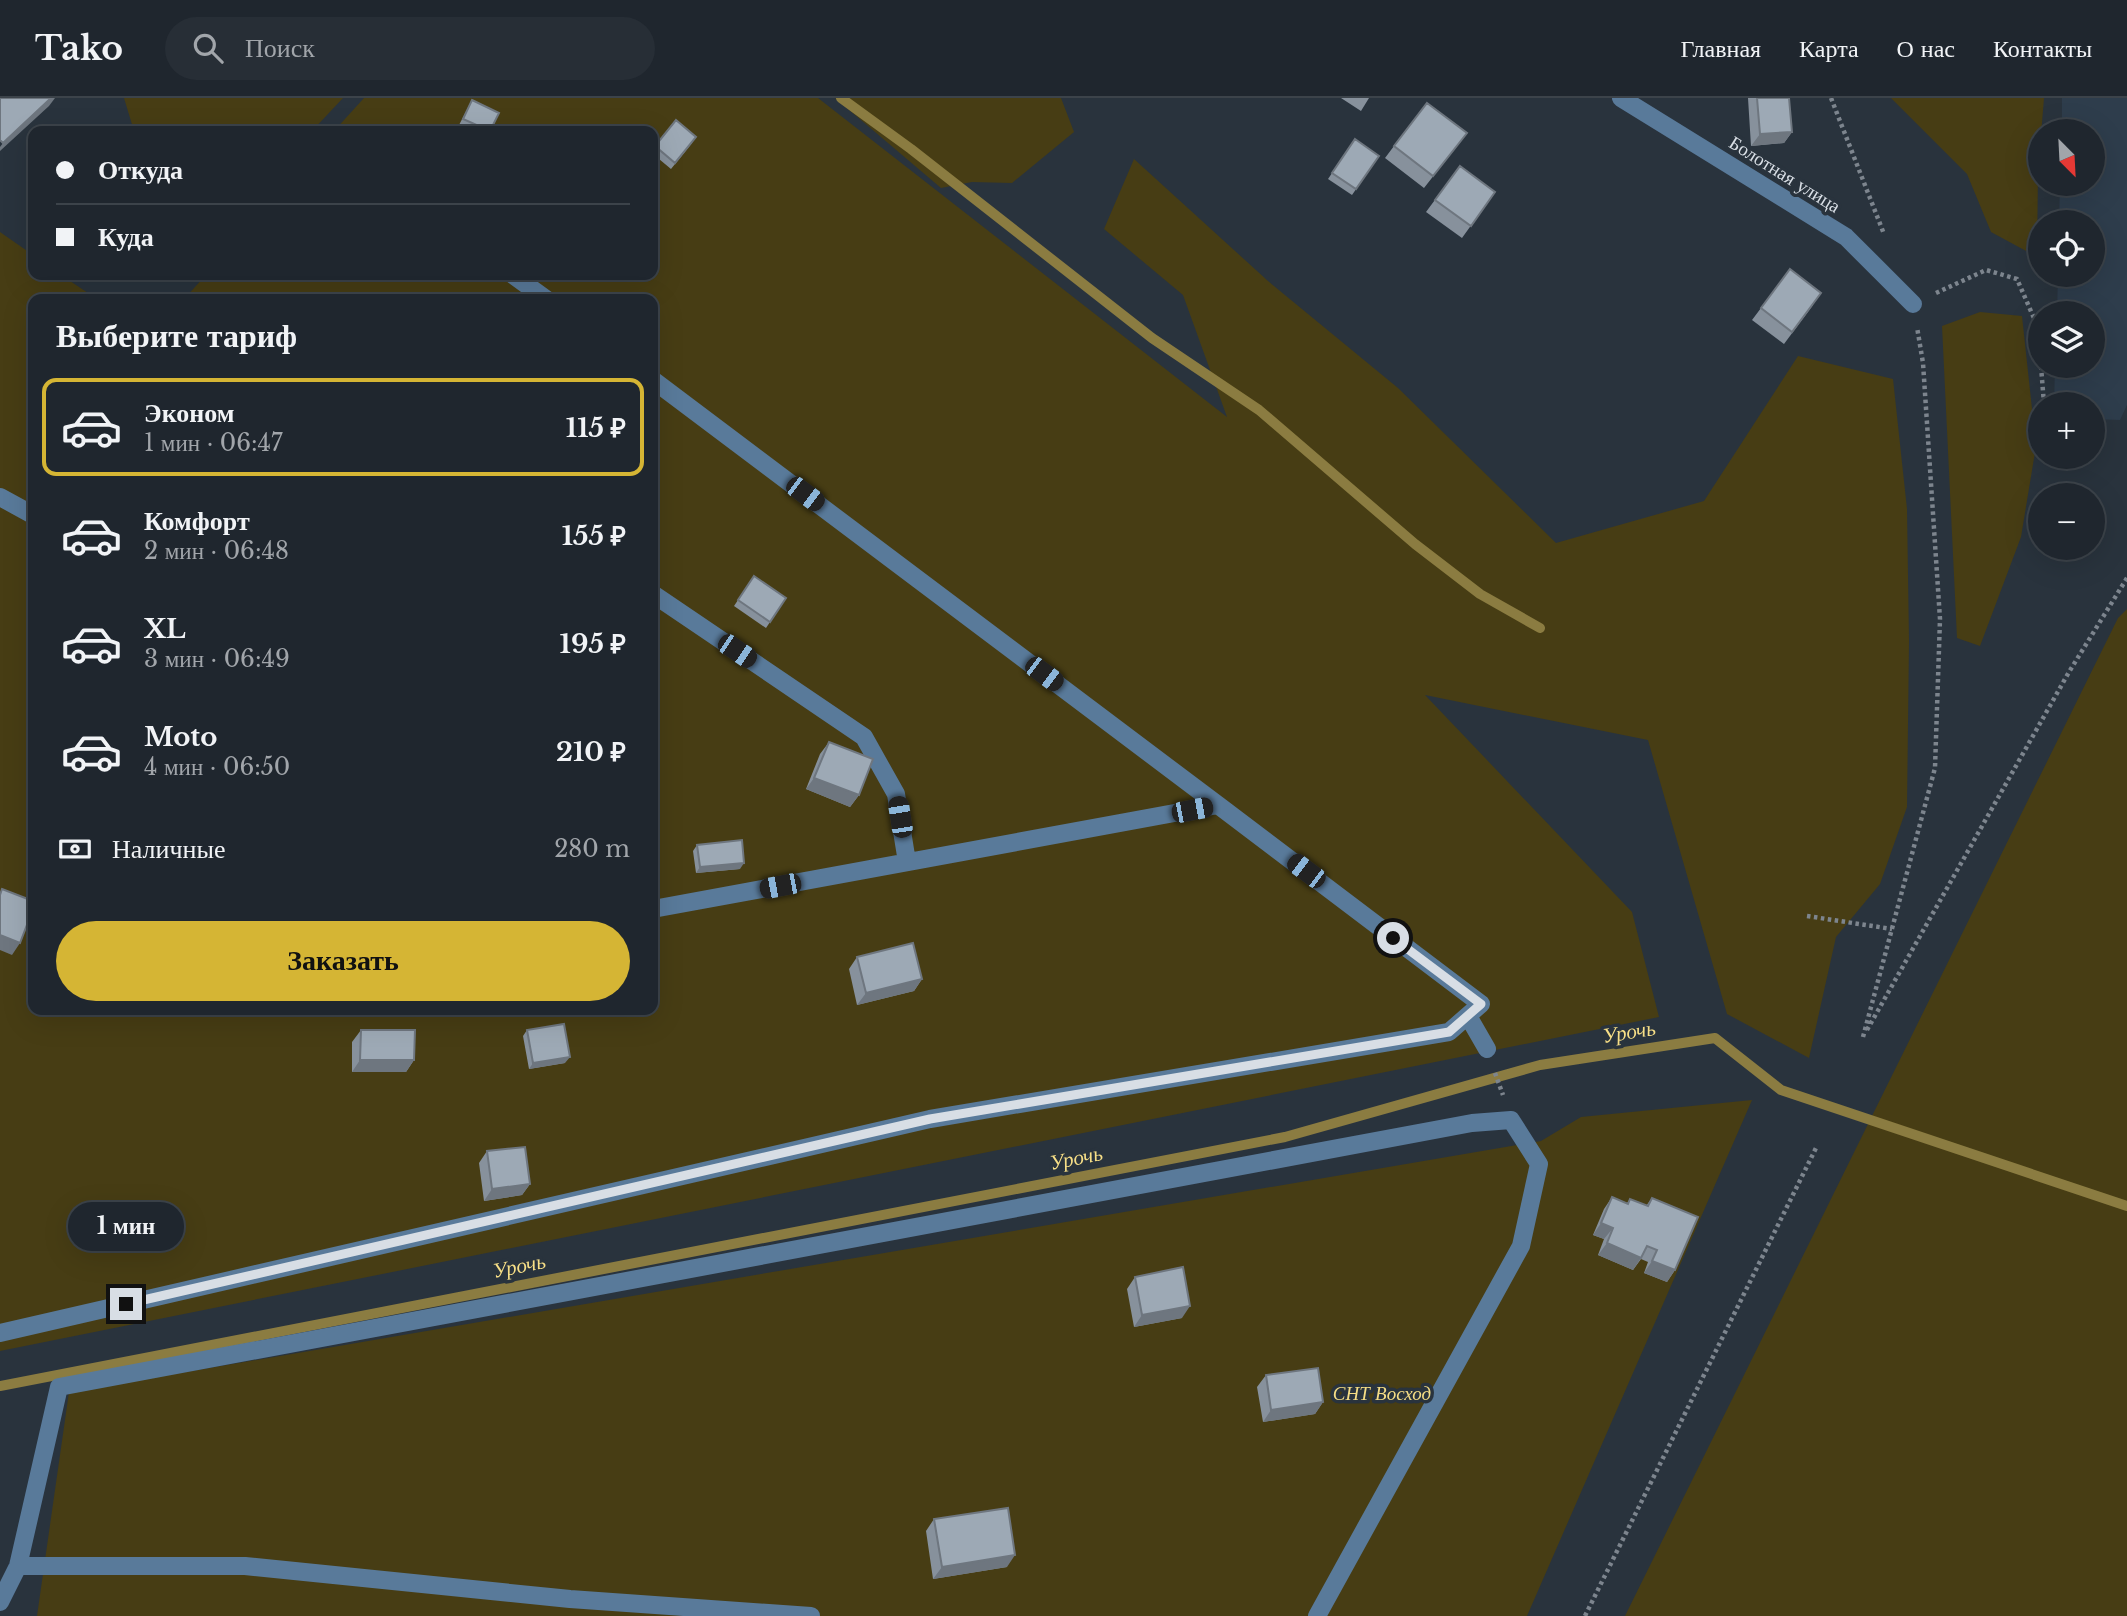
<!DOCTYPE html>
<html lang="ru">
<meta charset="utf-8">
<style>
:root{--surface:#1f262e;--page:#272e36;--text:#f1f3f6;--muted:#a1a5aa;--line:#3c434a;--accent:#d5b534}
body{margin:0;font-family:"Libre Baskerville",serif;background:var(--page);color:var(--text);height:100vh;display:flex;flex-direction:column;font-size:26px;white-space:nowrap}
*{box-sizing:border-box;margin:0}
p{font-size:23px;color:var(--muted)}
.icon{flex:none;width:38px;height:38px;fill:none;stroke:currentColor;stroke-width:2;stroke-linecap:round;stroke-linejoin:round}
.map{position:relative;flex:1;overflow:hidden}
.drawer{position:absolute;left:28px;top:196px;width:630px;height:721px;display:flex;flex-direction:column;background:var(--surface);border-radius:14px;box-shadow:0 7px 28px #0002,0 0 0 2px var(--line)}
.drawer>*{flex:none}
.guide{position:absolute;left:28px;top:28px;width:630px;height:154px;border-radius:14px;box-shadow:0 7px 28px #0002,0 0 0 2px var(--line);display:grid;align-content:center;height:154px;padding:0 28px;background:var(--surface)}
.needle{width:46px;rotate:156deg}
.tools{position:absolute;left:2028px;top:21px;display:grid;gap:14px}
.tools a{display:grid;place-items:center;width:77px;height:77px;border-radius:50%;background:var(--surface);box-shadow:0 7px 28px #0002,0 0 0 2px var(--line);font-size:35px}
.end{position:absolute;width:32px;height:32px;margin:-16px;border:9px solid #d8dee5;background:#111;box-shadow:0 0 0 4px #111}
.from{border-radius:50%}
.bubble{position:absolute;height:49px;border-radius:24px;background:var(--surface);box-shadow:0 7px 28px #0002,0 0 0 2px var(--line);font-size:23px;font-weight:700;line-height:49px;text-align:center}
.car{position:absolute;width:21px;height:42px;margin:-21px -10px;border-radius:9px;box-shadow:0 0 5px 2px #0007;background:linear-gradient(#222 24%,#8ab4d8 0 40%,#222 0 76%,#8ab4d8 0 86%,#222 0)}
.guide b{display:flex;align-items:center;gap:24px;height:66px;font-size:26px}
.guide b+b{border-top:2px solid var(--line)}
.guide i{width:18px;height:18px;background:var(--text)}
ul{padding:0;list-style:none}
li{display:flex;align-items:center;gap:21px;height:98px;margin:0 14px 10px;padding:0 14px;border:4px solid transparent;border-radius:14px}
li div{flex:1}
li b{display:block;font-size:26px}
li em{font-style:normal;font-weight:700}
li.current{border-color:var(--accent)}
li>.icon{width:63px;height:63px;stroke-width:1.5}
h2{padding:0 28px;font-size:32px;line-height:84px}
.pay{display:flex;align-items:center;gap:18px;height:77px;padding:0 28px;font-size:26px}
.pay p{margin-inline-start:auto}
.primary-button{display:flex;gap:14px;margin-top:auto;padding:14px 28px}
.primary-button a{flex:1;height:80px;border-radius:42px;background:var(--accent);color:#111;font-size:28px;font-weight:700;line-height:80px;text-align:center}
header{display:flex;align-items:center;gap:42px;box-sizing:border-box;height:98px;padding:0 35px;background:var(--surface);border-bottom:2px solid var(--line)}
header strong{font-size:33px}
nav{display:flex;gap:38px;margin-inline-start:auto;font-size:24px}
.search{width:490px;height:63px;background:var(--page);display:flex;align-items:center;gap:18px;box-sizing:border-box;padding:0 24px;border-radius:38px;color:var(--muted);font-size:26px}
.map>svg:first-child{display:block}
.built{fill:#2e3d4c}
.green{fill:#473d14}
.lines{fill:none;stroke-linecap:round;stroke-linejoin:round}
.stream{stroke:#8b7c41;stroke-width:10}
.path{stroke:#7d858e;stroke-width:4.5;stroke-dasharray:3.5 3.5;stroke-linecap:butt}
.minor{stroke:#597a9a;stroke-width:18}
.wall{fill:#87919c}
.shaded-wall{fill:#6e767f}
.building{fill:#9da9b5;stroke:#6e767f;stroke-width:2}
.route{stroke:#d8dee5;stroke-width:9}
.labels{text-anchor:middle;stroke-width:7;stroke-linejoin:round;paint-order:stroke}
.street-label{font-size:19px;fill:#d8dee5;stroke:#29333d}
.park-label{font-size:19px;font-style:italic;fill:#f5dd85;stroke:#29333d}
.water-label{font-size:21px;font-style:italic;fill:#f7df87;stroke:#29333d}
</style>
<header>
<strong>Tako</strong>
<div class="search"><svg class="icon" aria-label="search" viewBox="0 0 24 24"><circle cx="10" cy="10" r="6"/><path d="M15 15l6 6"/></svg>Поиск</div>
<nav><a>Главная</a><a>Карта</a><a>О нас</a><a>Контакты</a></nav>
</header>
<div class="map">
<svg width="2127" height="1518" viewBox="0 0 2127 1518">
<rect width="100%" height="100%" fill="#29333d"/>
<!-- built -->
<path class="built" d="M2062 0H2127V307L2120 322 2093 321V306H2054L2055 268H2093V215H2057L2058 177H2093V124H2059L2060 86H2093V33H2062Z"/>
<!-- green -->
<path class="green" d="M124 0H343L312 33H134Z
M364 0H818L1227 319 1183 197 1104 131 1134 61 1268 183 1398 290 1556 445 1704 403 1798 258 1893 281 1907 411 1909 543 1907 709 1880 786 1836 839 1809 960 1727 916 1648 642 1425 597 1632 814 1659 919 0 1253V134L33 157V177H61L97 201H33V912H653V201H184L206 177H653V33H334Z
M835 0H1061L1074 34 1012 85 972 84 941 90Z
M1891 0H2044L2038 74 2037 159 1991 134 1967 76Z
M1980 214 2022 218 2036 348 2021 439 1980 548 1957 540 1942 228Z
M2127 511V1518H1625L2118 520Z
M1752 1002 1527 1518H37L69 1294 1541 1043 1581 1019Z"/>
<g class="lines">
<!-- stream -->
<path class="stream" d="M841 0 911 51 1152 240 1259 312 1415 446 1480 496 1540 530
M0 1288 1285 1039 1540 967 1715 940 1781 992 2127 1108"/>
<!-- path -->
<path class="path" d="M1831 0 1884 136
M1936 195 1986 172 2017 181 2040 234V266
M2041 268 2044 306
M2056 359 2069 372
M1807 818 1892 831
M1867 932 2069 574 2127 480
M1863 939 1935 670 1940 521 1923 265 1917 229
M1495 975 1503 997
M1585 1518 1817 1048"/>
<!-- minor -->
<path class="minor" d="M1621 0 1846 139 1913 206
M513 177 546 201
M653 282 1218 707
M0 399 33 417
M653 496 864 639 896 696 907 764
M1468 918 1487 951
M0 1235 930 1021 1449 934 1481 906 1218 707 653 811
M18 1468 59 1289 1472 1025 1511 1022 1539 1066 1521 1148 1317 1518
M0 1504 18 1468H245L570 1501 811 1518"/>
</g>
<!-- wall -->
<path class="wall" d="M1341 0H1369L1361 13Z
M1748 0H1789L1792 34 1784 45 1751 48Z
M472 2 490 33H473L459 27Z
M676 22 692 45 671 71 653 56V51Z
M1467 35 1424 90 1385 60 1394 48Z
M1355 41 1379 58 1352 97 1328 81Z
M1460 68 1495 94 1462 140 1426 114Z
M1813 207 1784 246 1752 222 1761 210Z
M754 478 786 500 766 530 734 508Z
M829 644 859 697 850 709 806 691 820 656Z
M697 747 740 771 696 775 693 753Z
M857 859 922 881 914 893 857 907 849 871Z
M361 932 414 962 406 974H352V944Z
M527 932 565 965 529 971 523 938Z
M487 1053 530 1086 522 1097 484 1103 479 1065Z
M1612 1099 1627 1105 1630 1101 1646 1108 1652 1100 1675 1172 1667 1184 1644 1175 1648 1164 1641 1161 1633 1172 1598 1157 1604 1141 1593 1137 1604 1111Z
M1135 1179 1182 1220 1134 1229 1127 1191Z
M1266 1277 1323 1304 1315 1316 1263 1324 1257 1289Z
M934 1421 1007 1469 933 1481 926 1433Z"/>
<!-- shaded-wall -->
<path class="shaded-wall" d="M51 0H55L49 8 0 53V49L3 45Z
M1792 34 1784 45 1751 48 1760 36Z
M814 680 859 697 850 709 806 691Z
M744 765 740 771 696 775 700 769Z
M0 837 20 845 12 857 0 852Z
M922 881 914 893 857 907 866 895Z
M570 959 565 965 529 971 533 965Z
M360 962H414L406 974H352Z
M530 1086 522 1097 484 1103 492 1091Z
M1601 1125 1613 1130 1604 1141 1593 1137Z
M1607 1145 1641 1160 1633 1172 1598 1157Z
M1652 1163 1675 1172 1667 1184 1644 1175Z
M1190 1208 1182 1220 1134 1229 1142 1217Z
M1323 1304 1315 1316 1263 1324 1271 1312Z
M1015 1457 1007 1469 933 1481 942 1469Z"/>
<!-- building -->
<path class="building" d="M0 0H51L3 45 0 42Z
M1757 0H1789L1792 34 1760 36Z
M472 2 499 15 490 33 463 21Z
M1427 5 1467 35 1433 78 1394 48Z
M676 22 696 39 675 65 655 48Z
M1355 41 1379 58 1356 91 1332 75Z
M1460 68 1495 94 1471 128 1435 102Z
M1790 171 1821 195 1792 234 1761 210Z
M754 478 786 500 770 524 738 502Z
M829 644 873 661 859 697 814 680Z
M742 742 744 765 700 769 697 747Z
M2 791 33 803V811L20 845 0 837V797Z
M913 845 922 881 866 895 857 859Z
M564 926 570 959 533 965 527 932Z
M361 932H415L414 962H360Z
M525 1049 530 1086 492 1091 487 1053Z
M1612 1099 1628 1106 1630 1101 1648 1108 1652 1100 1698 1119 1675 1172 1652 1163 1657 1152 1647 1148 1641 1160 1607 1145 1613 1130 1601 1125Z
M1183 1169 1190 1208 1142 1217 1135 1179Z
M1318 1270 1323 1304 1271 1312 1266 1277Z
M1008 1410 1015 1457 942 1469 934 1421Z"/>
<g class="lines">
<!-- route -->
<path class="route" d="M126 1206 930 1021 1449 934 1481 906 1393 840"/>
</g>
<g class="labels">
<!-- street labels -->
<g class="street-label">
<text transform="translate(1785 76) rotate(32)" y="7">Болотная улица</text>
</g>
<!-- park labels -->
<g class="park-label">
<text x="1382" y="1302">СНТ Восход</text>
</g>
<!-- water labels -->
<g class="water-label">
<text transform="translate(1629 934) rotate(-9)" y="7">Урочь</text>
<text transform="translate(1076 1060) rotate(-11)" y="7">Урочь</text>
<text transform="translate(519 1168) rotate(-11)" y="7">Урочь</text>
</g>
</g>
</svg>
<div class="tools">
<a><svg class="needle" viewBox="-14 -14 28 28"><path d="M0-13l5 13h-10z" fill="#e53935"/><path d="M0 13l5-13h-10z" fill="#a1a5aa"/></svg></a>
<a><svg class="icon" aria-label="locate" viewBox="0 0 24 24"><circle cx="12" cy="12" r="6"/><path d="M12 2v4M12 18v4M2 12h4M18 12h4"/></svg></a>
<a><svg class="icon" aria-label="layers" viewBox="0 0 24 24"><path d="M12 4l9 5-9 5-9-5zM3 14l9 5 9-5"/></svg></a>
<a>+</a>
<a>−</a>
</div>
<i class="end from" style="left:1393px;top:840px"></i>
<i class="end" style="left:126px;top:1206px"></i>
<div class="bubble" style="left:68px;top:1104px;width:116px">1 мин</div>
<i class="car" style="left:805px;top:396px;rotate:127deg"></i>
<i class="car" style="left:737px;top:553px;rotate:124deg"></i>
<i class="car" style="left:1044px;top:576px;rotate:127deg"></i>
<i class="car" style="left:1192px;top:712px;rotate:79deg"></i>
<i class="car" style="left:900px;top:719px;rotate:351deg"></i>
<i class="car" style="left:1306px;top:773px;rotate:307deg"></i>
<i class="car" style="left:780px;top:788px;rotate:259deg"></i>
<div class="guide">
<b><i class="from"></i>Откуда</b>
<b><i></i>Куда</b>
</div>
<section class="drawer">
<h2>Выберите тариф</h2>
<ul>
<li class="current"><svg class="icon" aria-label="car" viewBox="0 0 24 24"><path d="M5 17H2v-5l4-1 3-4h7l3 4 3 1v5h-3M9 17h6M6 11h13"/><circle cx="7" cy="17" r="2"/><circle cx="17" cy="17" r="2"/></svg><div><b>Эконом</b><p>1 мин · 06:47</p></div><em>115 ₽</em></li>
<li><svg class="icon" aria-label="car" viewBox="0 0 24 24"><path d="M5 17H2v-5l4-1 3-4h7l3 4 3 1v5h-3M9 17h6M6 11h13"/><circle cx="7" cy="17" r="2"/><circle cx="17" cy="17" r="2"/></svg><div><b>Комфорт</b><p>2 мин · 06:48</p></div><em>155 ₽</em></li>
<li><svg class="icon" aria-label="car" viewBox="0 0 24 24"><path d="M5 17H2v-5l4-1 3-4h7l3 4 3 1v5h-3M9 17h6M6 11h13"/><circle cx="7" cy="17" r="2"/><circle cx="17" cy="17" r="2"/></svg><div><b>XL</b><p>3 мин · 06:49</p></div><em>195 ₽</em></li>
<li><svg class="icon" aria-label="car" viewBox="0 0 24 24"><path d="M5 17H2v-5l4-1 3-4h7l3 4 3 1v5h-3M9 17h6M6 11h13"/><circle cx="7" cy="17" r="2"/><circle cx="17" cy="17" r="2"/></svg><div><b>Moto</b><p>4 мин · 06:50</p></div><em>210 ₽</em></li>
</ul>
<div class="pay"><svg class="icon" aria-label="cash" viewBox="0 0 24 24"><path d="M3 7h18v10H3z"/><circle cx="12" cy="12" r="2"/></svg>Наличные<p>280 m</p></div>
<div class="primary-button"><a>Заказать</a></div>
</section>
</div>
